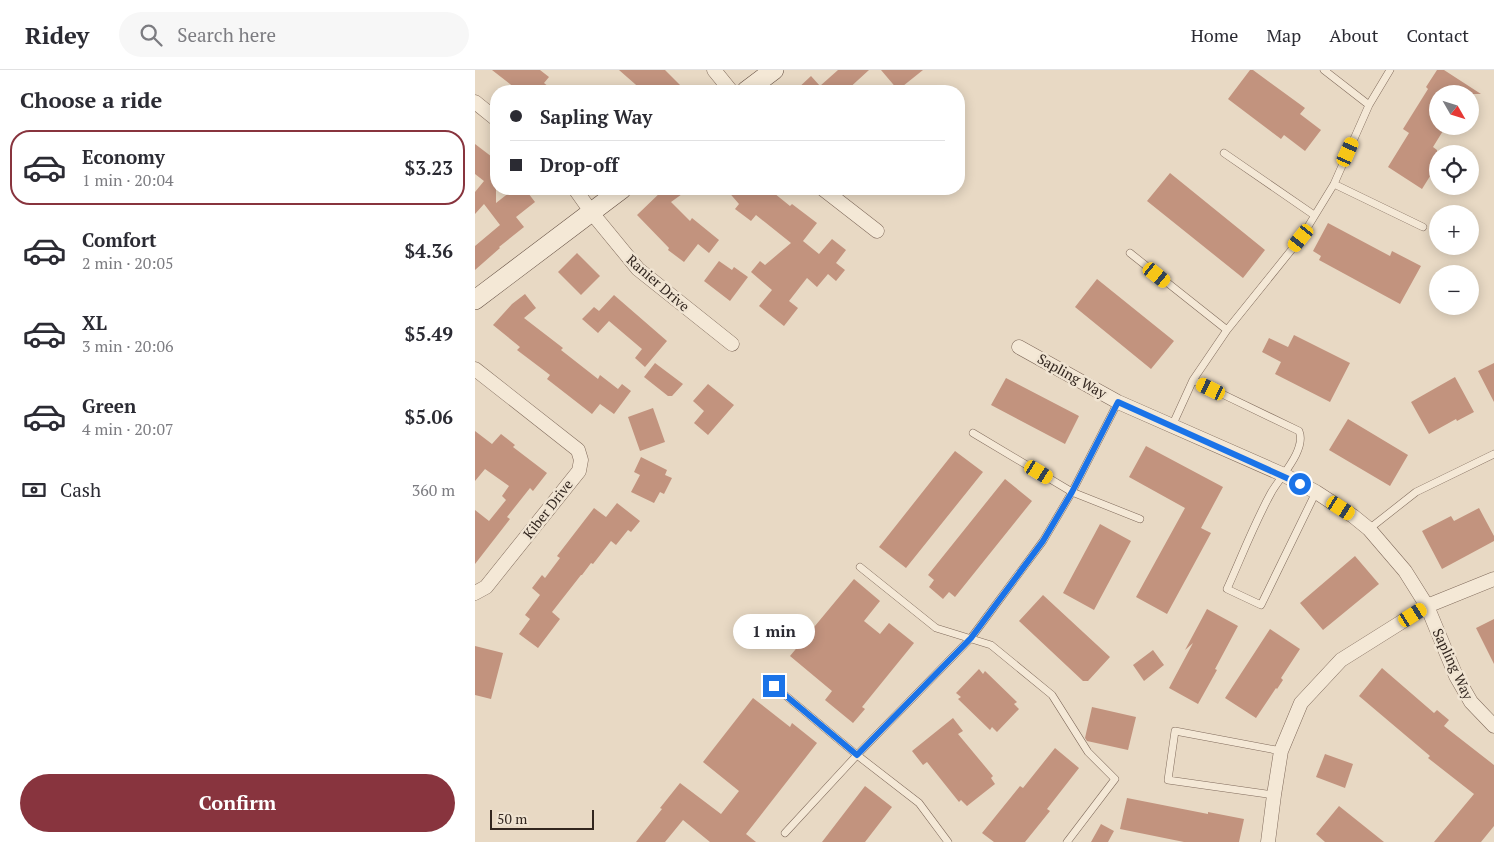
<!DOCTYPE html>
<meta charset="utf-8">
<style>
:root{--surface:#fff;--page:#f7f7f7;--text:#2b2b33;--muted:#7c7c81;--line:#e1e1e2;--accent:#88343e}
body{margin:0;font-family:"PT Serif",serif;background:var(--page);color:var(--text);height:100vh;display:flex;flex-direction:column;font-size:19px;white-space:nowrap}
*{box-sizing:border-box;margin:0}
p{font-size:16px;color:var(--muted)}
.icon{flex:none;width:28px;height:28px;fill:none;stroke:currentColor;stroke-width:2;stroke-linecap:round;stroke-linejoin:round}
.map{position:relative;flex:1;overflow:hidden}
.side{display:flex;flex-direction:column;background:var(--surface);width:475px}
.side>*{flex:none}
.hud{position:absolute;left:15px;top:15px;width:475px;height:110px;border-radius:20px;box-shadow:0 2px 12px #0003;display:grid;align-content:center;height:110px;padding:0 20px;background:var(--surface)}
.needle{width:32px;rotate:129deg}
.fabs{position:absolute;left:954px;top:15px;display:grid;gap:10px}
.fabs a{display:grid;place-items:center;width:50px;height:50px;border-radius:50%;background:var(--surface);box-shadow:0 2px 12px #0003;font-size:25px}
.scale{position:absolute;left:15px;bottom:12px;width:104px;box-sizing:border-box;padding-left:5px;border:2px solid #32261f;border-top:0;font-size:14px;line-height:18px;white-space:nowrap;color:#32261f;-webkit-text-stroke:4px #f0e4d2;paint-order:stroke}
.end{position:absolute;width:22px;height:22px;margin:-11px;border:6px solid #1a73e8;background:#fff;box-shadow:0 0 0 2px #fff}
.from{border-radius:50%}
.bubble{position:absolute;height:35px;border-radius:18px;background:var(--surface);box-shadow:0 2px 12px #0003;font-size:16px;font-weight:600;line-height:35px;text-align:center}
.car{position:absolute;width:15px;height:30px;margin:-15px -8px;border-radius:6px;box-shadow:0 0 4px 1px #0007;background:linear-gradient(#f5c518 24%,#345 0 40%,#f5c518 0 76%,#345 0 86%,#f5c518 0)}
.hud b{display:flex;align-items:center;gap:18px;height:48px;font-size:19px}
.hud b+b{border-top:1px solid var(--line)}
.hud i{width:12px;height:12px;background:var(--text)}
ul{padding:0;list-style:none}
li{display:flex;align-items:center;gap:15px;height:75px;margin:0 10px 8px;padding:0 10px;border:2px solid transparent;border-radius:20px}
li div{flex:1}
li b{display:block;font-size:19px}
li em{font-style:normal;font-weight:600}
li.current{border-color:var(--accent)}
li>.icon{width:45px;height:45px;stroke-width:1.5}
h2{padding:0 20px;font-size:22px;line-height:60px}
.pay{display:flex;align-items:center;gap:12px;height:55px;padding:0 20px;font-size:19px}
.pay p{margin-inline-start:auto}
.primary-button{display:flex;gap:10px;margin-top:auto;padding:10px 20px}
.primary-button a{flex:1;height:58px;border-radius:30px;background:var(--accent);color:#fff;font-size:20px;font-weight:600;line-height:58px;text-align:center}
header{display:flex;align-items:center;gap:30px;box-sizing:border-box;height:70px;padding:0 25px;background:var(--surface);border-bottom:1px solid var(--line)}
header strong{font-size:24px}
nav{display:flex;gap:28px;margin-inline-start:auto;font-size:18px}
.search{width:350px;height:45px;background:var(--page);display:flex;align-items:center;gap:12px;box-sizing:border-box;padding:0 18px;border-radius:28px;color:var(--muted);font-size:19px}
main{display:flex;flex:1;min-height:0}
.map>svg:first-child{display:block}
.building{fill:#c2937e}
.lines{fill:none;stroke-linecap:round;stroke-linejoin:round}
.lane-casing{stroke:#806b5c;stroke-width:8}
.street-casing{stroke:#806b5c;stroke-width:15}
.secondary-casing{stroke:#624d40;stroke-width:20}
.lane{stroke:#f4e8d6;stroke-width:7}
.street{stroke:#f4e8d6;stroke-width:14}
.secondary{stroke:#f4e8d6;stroke-width:19}
.route{stroke:#1a73e8;stroke-width:6}
.labels{text-anchor:middle;stroke-width:5;stroke-linejoin:round;paint-order:stroke}
.street-label{font-size:14px;fill:#32261f;stroke:#f0e4d2}
</style>
<header>
<strong>Ridey</strong>
<div class="search"><svg class="icon" aria-label="search" viewBox="0 0 24 24"><circle cx="10" cy="10" r="6"/><path d="M15 15l6 6"/></svg>Search here</div>
<nav><a>Home</a><a>Map</a><a>About</a><a>Contact</a></nav>
</header>
<main>
<section class="side">
<h2>Choose a ride</h2>
<ul>
<li class="current"><svg class="icon" aria-label="car" viewBox="0 0 24 24"><path d="M5 17H2v-5l4-1 3-4h7l3 4 3 1v5h-3M9 17h6M6 11h13"/><circle cx="7" cy="17" r="2"/><circle cx="17" cy="17" r="2"/></svg><div><b>Economy</b><p>1 min · 20:04</p></div><em>$3.23</em></li>
<li><svg class="icon" aria-label="car" viewBox="0 0 24 24"><path d="M5 17H2v-5l4-1 3-4h7l3 4 3 1v5h-3M9 17h6M6 11h13"/><circle cx="7" cy="17" r="2"/><circle cx="17" cy="17" r="2"/></svg><div><b>Comfort</b><p>2 min · 20:05</p></div><em>$4.36</em></li>
<li><svg class="icon" aria-label="car" viewBox="0 0 24 24"><path d="M5 17H2v-5l4-1 3-4h7l3 4 3 1v5h-3M9 17h6M6 11h13"/><circle cx="7" cy="17" r="2"/><circle cx="17" cy="17" r="2"/></svg><div><b>XL</b><p>3 min · 20:06</p></div><em>$5.49</em></li>
<li><svg class="icon" aria-label="car" viewBox="0 0 24 24"><path d="M5 17H2v-5l4-1 3-4h7l3 4 3 1v5h-3M9 17h6M6 11h13"/><circle cx="7" cy="17" r="2"/><circle cx="17" cy="17" r="2"/></svg><div><b>Green</b><p>4 min · 20:07</p></div><em>$5.06</em></li>
</ul>
<div class="pay"><svg class="icon" aria-label="cash" viewBox="0 0 24 24"><path d="M3 7h18v10H3z"/><circle cx="12" cy="12" r="2"/></svg>Cash<p>360 m</p></div>
<div class="primary-button"><a>Confirm</a></div>
</section>
<div class="map">
<svg width="1019" height="772" viewBox="0 0 1019 772">
<rect width="100%" height="100%" fill="#e8d9c4"/>
<!-- building -->
<path class="building" d="M17 0H65L74 7 69 13 79 21H44Z
M144 0H190L211 21H168Z
M363 0H394L371 21H320L336 6 345 16Z
M406 0H448L423 20Z
M775 0H778L830 38 825 44 846 60 830 81 809 65 806 69 753 29Z
M962 0H969L1006 24H962V56H971L958 77 962 80V95L947 119 913 97 934 63 928 59 953 19 951 17Z
M0 74 21 90V133L39 119H50L60 132 41 147 49 157 24 177 25 178 0 200V176L25 155 9 134 0 144V122L9 111 0 104Z
M695 103 790 180 768 208 672 131Z
M189 119H214L196 132 215 151 217 148 244 170 234 183 223 174 209 192 193 180 194 178 162 145Z
M251 119H294L315 136 317 134 342 153 328 171 344 184 357 169 371 180 361 193 370 200 361 211 353 204 342 217 332 208 314 231 323 238 309 256 284 236 297 220 276 202 285 191 290 195 316 173 281 145 276 151 260 139 264 134Z
M853 153 915 186 917 181 946 196 925 234 844 190 846 186 838 181Z
M102 183 125 206 106 225 83 202Z
M244 191 257 200 259 197 273 207 255 231 229 211Z
M622 209 699 271 676 299 600 237Z
M50 224 61 238 49 248 88 278 86 280 123 309 125 305 143 319 147 314 156 321 139 344 125 334 117 344 72 309 75 305 42 280 45 277 18 255 37 234Z
M139 225 192 271 170 297 160 288 167 279 134 251 123 263 107 249 119 237 124 241Z
M819 265 875 293 855 332 800 304 806 292 787 282 794 268 813 277Z
M180 293 208 314 197 326H193L169 307Z
M1019 293V332L1003 301Z
M980 307 999 342 982 351 981 349 954 364 936 332Z
M531 308 604 346 590 374 516 335Z
M233 314 259 335 233 365 219 353 229 341 218 331Z
M178 338 190 372 165 381 153 347Z
M873 349 933 385 915 416 854 380Z
M0 361 17 374 26 364 40 375 38 377 72 403 58 421 55 418 32 447 35 449 0 494V440L14 451 31 430 27 426 34 416 10 399 0 411Z
M671 376 748 417 726 458 736 463 692 544 661 527 710 438 654 407Z
M480 381 508 402 431 498 404 477Z
M166 387 192 400 190 405 197 408 189 424 185 422 179 433 156 422 165 405 159 402Z
M530 409 557 431 480 527 474 522 468 529 454 517 459 510 453 505Z
M142 433 165 451 156 462 153 460 141 475 136 471 118 494 116 493 107 505H106L77 542 85 549 63 578 44 564 55 549 50 545 65 525 57 518 67 505 70 508 85 488 82 486 119 438 131 447Z
M1004 438 1019 466V471L967 499 947 461 976 446 979 451Z
M625 454 656 471 619 540 588 523Z
M880 486 904 514 848 560 825 533Z
M379 509 405 531 389 551 405 564 414 553 439 573 387 637 390 639 378 653 350 630 357 621 315 586Z
M568 525 635 587 613 611H608L544 551Z
M732 539 763 556 740 599 742 600 723 634 694 618 718 573 710 580Z
M1019 549V594L1001 558Z
M795 559 825 579 806 608 808 610 802 619 801 618 781 648 750 628Z
M0 576 28 583 16 629 0 625Z
M678 580 689 595 669 611 658 595Z
M907 598 959 643 962 640 974 650 969 656 1019 695V756L1006 772H959L999 724 953 688 955 686 884 626Z
M504 599 508 604 510 601 542 632 539 634 544 639 522 662 517 657 515 660 483 629 486 627 481 623Z
M278 628 315 657 317 653 342 673 271 764 281 772H235L208 750 190 772H161L187 739 185 738 205 713 246 744 264 721 228 692Z
M617 637 661 647 653 680 612 671 610 668Z
M478 648 488 661 483 664 518 706 516 708 520 714 492 736 486 730 484 732 452 692 448 695 437 681Z
M580 678 604 698 572 739 575 741 550 772H519L507 763 545 716 548 718Z
M850 684 878 694 870 718 841 707Z
M390 716 417 737 390 772H347Z
M652 728 733 744V742L769 749 764 772H709L645 759Z
M864 736 909 772H850L841 764Z
M626 754 639 761 633 772H616Z"/>
<g class="lines">
<defs>
<path id="lane" d="M849 0 894 35
M749 83 839 145
M859 114 948 157
M655 183 752 260
M718 310 824 361C832 380 804 408 796 423 779 454 766 488 752 519L786 535 841 422
M697 356 718 310 752 260 826 168 859 114 894 35 915 0
M498 363 597 422 665 449
M894 459 941 422 1019 384
M385 497 461 558 516 575 577 625 613 682 640 709 592 772
M299 616 382 685 444 733 473 772
M799 725 693 710 700 661 806 681
M310 763 382 685 496 568 568 471 597 422 643 332"/>
<path id="street" d="M239 0 256 21
M0 32 21 49
M100 119 117 143 163 199 257 274
M348 119 402 161
M544 277 643 332 809 405 841 422 878 446 894 459 930 501 952 536 981 606 996 632 1019 656
M0 299 103 380 106 390 104 401 11 517 0 523
M793 772 799 725 806 681 826 633 866 590 952 536 1019 509"/>
<path id="secondary" d="M271 21 299 0
M0 230 147 119"/>
</defs>
<!-- lane casing -->
<use href="#lane" class="lane-casing"/>
<!-- street casing -->
<use href="#street" class="street-casing"/>
<!-- secondary casing -->
<use href="#secondary" class="secondary-casing"/>
<!-- lane -->
<use href="#lane" class="lane"/>
<!-- street -->
<use href="#street" class="street"/>
<!-- secondary -->
<use href="#secondary" class="secondary"/>
</g>
<g class="lines">
<!-- route -->
<path class="route" d="M299 616 382 685 496 568 568 471 597 422 643 332 825 414"/>
</g>
<g class="labels">
<!-- street labels -->
<g class="street-label">
<text transform="translate(183 213) rotate(41)" y="5">Ranier Drive</text>
<text transform="translate(597 306) rotate(29)" y="5">Sapling Way</text>
<text transform="translate(73 439) rotate(-52)" y="5">Kiber Drive</text>
<text transform="translate(978 594) rotate(65)" y="5">Sapling Way</text>
</g>
</g>
</svg>
<div class="fabs">
<a><svg class="needle" viewBox="-14 -14 28 28"><path d="M0-13l5 13h-10z" fill="#e53935"/><path d="M0 13l5-13h-10z" fill="#7c7c81"/></svg></a>
<a><svg class="icon" aria-label="locate" viewBox="0 0 24 24"><circle cx="12" cy="12" r="6"/><path d="M12 2v4M12 18v4M2 12h4M18 12h4"/></svg></a>
<a>+</a>
<a>−</a>
</div>
<div class="scale">50 m</div>
<i class="end from" style="left:825px;top:414px"></i>
<i class="end" style="left:299px;top:616px"></i>
<div class="bubble" style="left:258px;top:544px;width:82px">1 min</div>
<i class="car" style="left:873px;top:82px;rotate:24deg"></i>
<i class="car" style="left:826px;top:168px;rotate:219deg"></i>
<i class="car" style="left:682px;top:205px;rotate:129deg"></i>
<i class="car" style="left:736px;top:319px;rotate:296deg"></i>
<i class="car" style="left:564px;top:402px;rotate:121deg"></i>
<i class="car" style="left:866px;top:438px;rotate:123deg"></i>
<i class="car" style="left:938px;top:545px;rotate:58deg"></i>
<div class="hud">
<b><i class="from"></i>Sapling Way</b>
<b><i></i>Drop-off</b>
</div>
</div>
</main>
